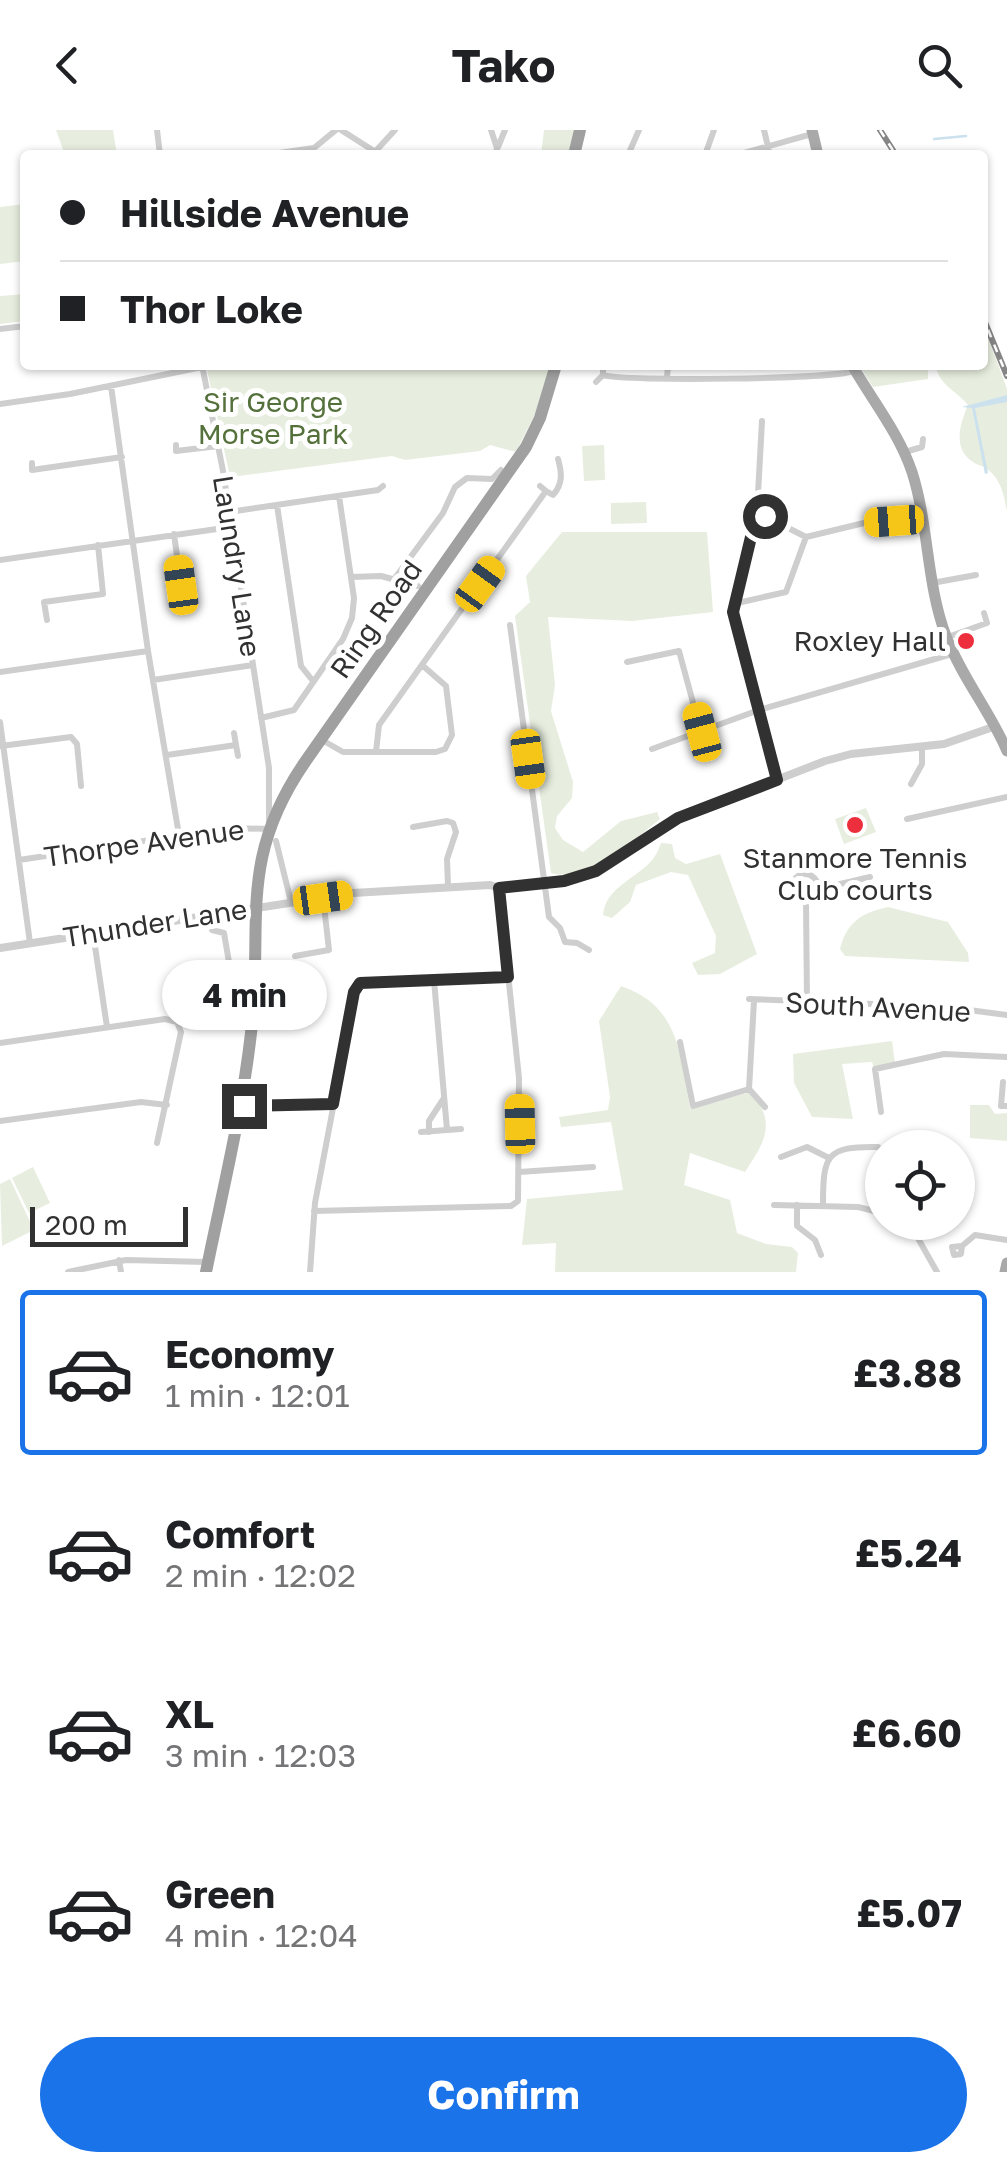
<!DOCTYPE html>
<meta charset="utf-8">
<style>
:root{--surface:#fff;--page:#f6f6f6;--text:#202124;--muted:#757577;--line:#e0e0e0;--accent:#1a73e8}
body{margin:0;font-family:"Golos Text",sans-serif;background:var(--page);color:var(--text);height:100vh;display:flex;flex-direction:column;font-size:38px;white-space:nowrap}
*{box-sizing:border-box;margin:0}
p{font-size:32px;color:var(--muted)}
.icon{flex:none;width:55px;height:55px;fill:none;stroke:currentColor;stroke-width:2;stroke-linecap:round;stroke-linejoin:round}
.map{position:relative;height:1142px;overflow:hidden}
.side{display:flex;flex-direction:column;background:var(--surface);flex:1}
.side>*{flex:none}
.banner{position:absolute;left:20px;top:20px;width:968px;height:220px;border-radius:10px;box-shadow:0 2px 8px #0004;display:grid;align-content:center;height:220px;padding:0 40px;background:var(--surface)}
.buttons{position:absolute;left:865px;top:1000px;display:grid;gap:20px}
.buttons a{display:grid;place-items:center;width:110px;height:110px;border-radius:50%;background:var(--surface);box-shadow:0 2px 8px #0004;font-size:50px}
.scale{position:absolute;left:30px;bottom:25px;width:158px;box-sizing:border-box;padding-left:10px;border:5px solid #313131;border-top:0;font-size:28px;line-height:35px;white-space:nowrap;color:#313131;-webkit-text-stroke:8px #fff;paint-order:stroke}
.end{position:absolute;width:45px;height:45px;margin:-22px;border:12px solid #313131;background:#fff;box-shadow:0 0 0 5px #fff}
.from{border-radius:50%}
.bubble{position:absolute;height:70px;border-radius:35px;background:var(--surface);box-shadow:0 2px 8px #0004;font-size:32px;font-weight:700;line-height:70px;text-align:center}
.car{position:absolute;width:30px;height:60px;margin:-30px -15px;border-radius:12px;box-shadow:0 0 8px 2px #0007;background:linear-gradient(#f5c518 24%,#345 0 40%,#f5c518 0 76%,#345 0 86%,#f5c518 0)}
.banner b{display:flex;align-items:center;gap:35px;height:95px;font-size:38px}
.banner b+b{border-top:2px solid var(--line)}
.banner i{width:25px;height:25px;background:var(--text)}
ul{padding:18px 0 0;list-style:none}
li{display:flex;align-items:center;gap:30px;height:165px;margin:0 20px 15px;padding:0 20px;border:5px solid transparent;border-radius:10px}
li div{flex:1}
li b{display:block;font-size:38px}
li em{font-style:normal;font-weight:700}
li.on{border-color:var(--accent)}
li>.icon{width:90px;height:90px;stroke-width:1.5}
.cta{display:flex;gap:20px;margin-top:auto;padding:20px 40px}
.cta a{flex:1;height:115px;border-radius:60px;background:var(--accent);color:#fff;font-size:40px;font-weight:700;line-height:115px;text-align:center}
header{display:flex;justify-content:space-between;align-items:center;height:130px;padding:0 40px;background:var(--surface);font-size:45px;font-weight:700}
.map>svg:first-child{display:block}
.green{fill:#e7eedf}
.water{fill:#cbe1ee}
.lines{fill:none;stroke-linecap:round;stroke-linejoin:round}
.stream{stroke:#cbe1ee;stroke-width:2.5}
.minor{stroke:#cecece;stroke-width:6}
.tertiary{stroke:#cecece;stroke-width:8}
.primary{stroke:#a9a9a9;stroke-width:11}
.trunk{stroke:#a0a0a0;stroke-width:12}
.rail-casing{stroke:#868686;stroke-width:6}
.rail{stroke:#fff;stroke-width:2.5;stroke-dasharray:8;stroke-linecap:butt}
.route{stroke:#313131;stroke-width:12}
.poi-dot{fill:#ed2e3c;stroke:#fff;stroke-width:4}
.labels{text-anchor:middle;stroke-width:10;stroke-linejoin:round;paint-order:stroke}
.park-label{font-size:28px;fill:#54703b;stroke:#fff}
.street-label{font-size:28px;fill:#313131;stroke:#fff}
.poi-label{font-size:28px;fill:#313131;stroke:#fff;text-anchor:end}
</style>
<header><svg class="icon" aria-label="back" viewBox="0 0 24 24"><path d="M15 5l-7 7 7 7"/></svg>Tako<svg class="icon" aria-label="search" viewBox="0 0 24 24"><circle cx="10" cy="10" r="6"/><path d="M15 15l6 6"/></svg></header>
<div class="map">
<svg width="1007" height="1142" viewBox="0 0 1007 1142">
<rect width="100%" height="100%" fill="#fff"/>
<!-- green -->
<path class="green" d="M56 0H113L117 25H65Z
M544 0H574L568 25H541Z
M25 74V131L0 134V77Z
M25 164V191L0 194V166Z
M983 193 1007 259V381C1004 365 1001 349 987 339 981 334 980 337 973 332 952 318 960 294 968 275 956 260 938 255 936 235H982Z
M206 235H551L540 274 516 322 490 315 480 321 405 330 392 326 230 347Z
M859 235H928V249L873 257Z
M604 315 605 350 584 351 582 316Z
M646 372 647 393 611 394V373Z
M562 402H707L713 482 632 491 548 487 555 555 551 581 573 652 572 668 557 686 555 698 563 710 583 722 621 691 657 682 660 689C631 712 590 753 551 743L515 486 530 472 526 446Z
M866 678 876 702 844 714 835 689Z
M661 713 672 714 675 728 686 734 720 724 757 824 720 844 698 845 692 833 715 823 716 806 688 745 671 742 636 755 630 772 612 788 603 785C606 756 637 749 653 729 657 724 659 718 661 713Z
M888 777 948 792 968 823 969 832 845 826 840 819C847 792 861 783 888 777Z
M621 856C680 876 680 925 690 978L751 962C777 994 765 1011 745 1042L690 1023 684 1055 730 1070 737 1103 766 1114 792 1117 798 1123 796 1142H555L556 1113 522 1115 527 1069 623 1060 611 992 561 997 559 987 608 980 610 967 599 891Z
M892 911 895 934 874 937 872 932 842 934 853 989 812 987 794 953 793 924Z
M970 975H989L995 984 1007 983V1011L970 1008Z
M33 1037 50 1073 29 1083 12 1048Z
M10 1049 34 1100 2 1116 0 1054Z"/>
<!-- water -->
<path class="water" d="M1007 265V272L975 278 988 343 985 344 972 278 962 277Z"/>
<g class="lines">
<!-- stream -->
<path class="stream" d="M934 9 966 6"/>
<!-- minor -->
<path class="minor" d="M157 0 160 25
M341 0 374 21
M491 0 497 18 496 25
M764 0 770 25
M498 17 505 0
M373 24 395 0
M265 25 314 18 336 0
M628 25 639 0
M705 25 714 0
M737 25 812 4
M0 199 25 196
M603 235V245
M667 248 668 235
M596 252 603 245C624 252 836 249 853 241
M111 256 148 521 179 705
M0 274 70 264 202 237
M762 291 757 382 733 482 777 649
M176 315V321L218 316
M905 322 922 317 923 309
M32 333V340L122 327
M546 361 553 365C563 354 562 343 558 329
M277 375 301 536 313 551
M229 382 378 360 383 356
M757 382 806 407 864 393 922 389
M174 404 182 462
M0 430 231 397
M351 447 381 446 418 456
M395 448 443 383 455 357 467 348 492 349 501 340
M932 453 976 445
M733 474 786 462 806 407
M47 490 44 472 103 464 98 415
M510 495 549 787 560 798 565 812 577 813 589 820
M948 507 987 493 984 483
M627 532 679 521 701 602
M0 542 148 521
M153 550 253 535
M261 588 294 580 343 509 352 488 354 468 339 366
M0 592 30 813
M322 610 343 622H436L445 619 452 605 446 556 422 535
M236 615 238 626
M1 616 71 607 77 614 81 656
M652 619 759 580 952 524
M376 622 379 595 546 361 540 356
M167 625 236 615 234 603
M911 654 922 634V617
M907 689 1007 667
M413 697 447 691 453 693 456 702 447 729 448 756
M276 711 291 772
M19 730 230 698 269 699V638L223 341 202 235
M792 757a13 13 0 1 1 26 0a13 13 0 1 1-26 0Z
M819 759 870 747
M806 771 807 872
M209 785 212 800 224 803 230 838
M93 803 107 897
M295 826 329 820 323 767
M749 869 946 877 1007 885
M680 912 693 976 749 959
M0 913 165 889 177 892 181 902 157 1013
M1003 952 1001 976H1007
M749 959 754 871
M749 959 765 977
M240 976 333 974
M881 982 875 939 944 924 1007 927
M0 991 141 972 167 975
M447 1000 461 999
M421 1002 447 1000 434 850
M429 1002V991L444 968
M781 1027 807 1017 829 1028
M519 1042 593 1037
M774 1075 858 1077 882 1083
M797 1075V1096L815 1110 821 1125
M823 1075C823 1025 826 1016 878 1017
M314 1081 511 1076 518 1071 519 948 499 758
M902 1092 915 1103 937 1142
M962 1116 952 1117 954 1125 961 1124 962 1116 975 1105 1007 1110
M119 1130 121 1142
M68 1142 126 1130 206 1132
M310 1142 315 1073 356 857 365 852 508 847"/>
<!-- tertiary -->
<path class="tertiary" d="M0 818 353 763 490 755 499 758 564 751 596 741 678 688 825 631 851 624 944 614 996 596"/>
<!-- primary -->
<path class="primary" d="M812 0 818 25
M852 235C872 270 899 303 912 342 929 395 926 453 946 506 962 548 990 581 1007 621
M1005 1142 1007 1133"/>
<!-- trunk -->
<path class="trunk" d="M574 25 580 0
M206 1142C222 1063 242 983 251 903 264 794 236 732 305 632L526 317 540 288 556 235"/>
<defs>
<path id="rail" d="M880 0 896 25
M982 185 1007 246"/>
</defs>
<!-- rail casing -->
<use href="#rail" class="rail-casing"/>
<!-- rail -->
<use href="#rail" class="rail"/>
</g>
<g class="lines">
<!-- route -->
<path class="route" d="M244 976 333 974 354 862 360 853 508 847 499 758 564 751 596 741 678 688 777 650 733 482 757 382 765 386"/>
</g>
<!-- markers -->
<g class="poi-dot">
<circle cx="966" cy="511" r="10"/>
<circle cx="855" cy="695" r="10"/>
</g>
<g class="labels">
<!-- park labels -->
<g class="park-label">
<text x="273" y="282">Sir George<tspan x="273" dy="32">Morse Park</tspan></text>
</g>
<!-- street labels -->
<g class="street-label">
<text transform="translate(237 436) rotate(81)" y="10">Laundry Lane</text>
<text transform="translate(376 489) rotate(-55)" y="10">Ring Road</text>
<text transform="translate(144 713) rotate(-8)" y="10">Thorpe Avenue</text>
<text transform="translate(155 793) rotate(-9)" y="10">Thunder Lane</text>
<text transform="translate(878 877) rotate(3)" y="10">South Avenue</text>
</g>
<!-- poi labels -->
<g class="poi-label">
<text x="946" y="521">Roxley Hall</text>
<text x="855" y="738" text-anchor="middle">Stanmore Tennis<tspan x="855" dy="32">Club courts</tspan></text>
</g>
</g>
</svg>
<div class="buttons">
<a><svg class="icon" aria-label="locate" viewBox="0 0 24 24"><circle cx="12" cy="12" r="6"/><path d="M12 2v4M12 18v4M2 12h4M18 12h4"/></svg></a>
</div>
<div class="scale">200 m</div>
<i class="end from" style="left:765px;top:386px"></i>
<i class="end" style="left:244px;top:976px"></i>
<div class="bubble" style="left:162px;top:830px;width:165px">4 min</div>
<i class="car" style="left:894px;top:391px;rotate:266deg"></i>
<i class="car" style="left:480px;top:454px;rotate:36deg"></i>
<i class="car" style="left:181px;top:455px;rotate:352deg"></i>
<i class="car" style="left:702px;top:602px;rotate:345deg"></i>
<i class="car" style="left:528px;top:629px;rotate:172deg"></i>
<i class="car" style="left:323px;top:768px;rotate:82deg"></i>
<i class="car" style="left:520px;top:994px;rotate:359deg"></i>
<div class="banner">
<b><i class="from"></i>Hillside Avenue</b>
<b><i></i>Thor Loke</b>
</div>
</div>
<section class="side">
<ul>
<li class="on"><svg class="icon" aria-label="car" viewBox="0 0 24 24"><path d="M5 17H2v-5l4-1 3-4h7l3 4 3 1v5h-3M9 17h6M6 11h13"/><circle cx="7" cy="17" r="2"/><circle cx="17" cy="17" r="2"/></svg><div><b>Economy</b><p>1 min · 12:01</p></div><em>£3.88</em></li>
<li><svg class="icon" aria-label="car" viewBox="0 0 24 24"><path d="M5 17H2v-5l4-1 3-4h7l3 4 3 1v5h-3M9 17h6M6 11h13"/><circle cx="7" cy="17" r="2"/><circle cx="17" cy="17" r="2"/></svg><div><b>Comfort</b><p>2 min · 12:02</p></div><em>£5.24</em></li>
<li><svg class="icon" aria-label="car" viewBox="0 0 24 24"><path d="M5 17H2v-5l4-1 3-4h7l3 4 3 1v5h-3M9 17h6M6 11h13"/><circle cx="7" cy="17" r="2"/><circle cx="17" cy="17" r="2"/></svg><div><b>XL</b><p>3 min · 12:03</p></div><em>£6.60</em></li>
<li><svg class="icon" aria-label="car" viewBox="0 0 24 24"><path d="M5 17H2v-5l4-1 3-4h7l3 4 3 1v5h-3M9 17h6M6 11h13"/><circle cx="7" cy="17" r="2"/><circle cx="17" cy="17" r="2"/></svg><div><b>Green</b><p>4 min · 12:04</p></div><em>£5.07</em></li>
</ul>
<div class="cta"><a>Confirm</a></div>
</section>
